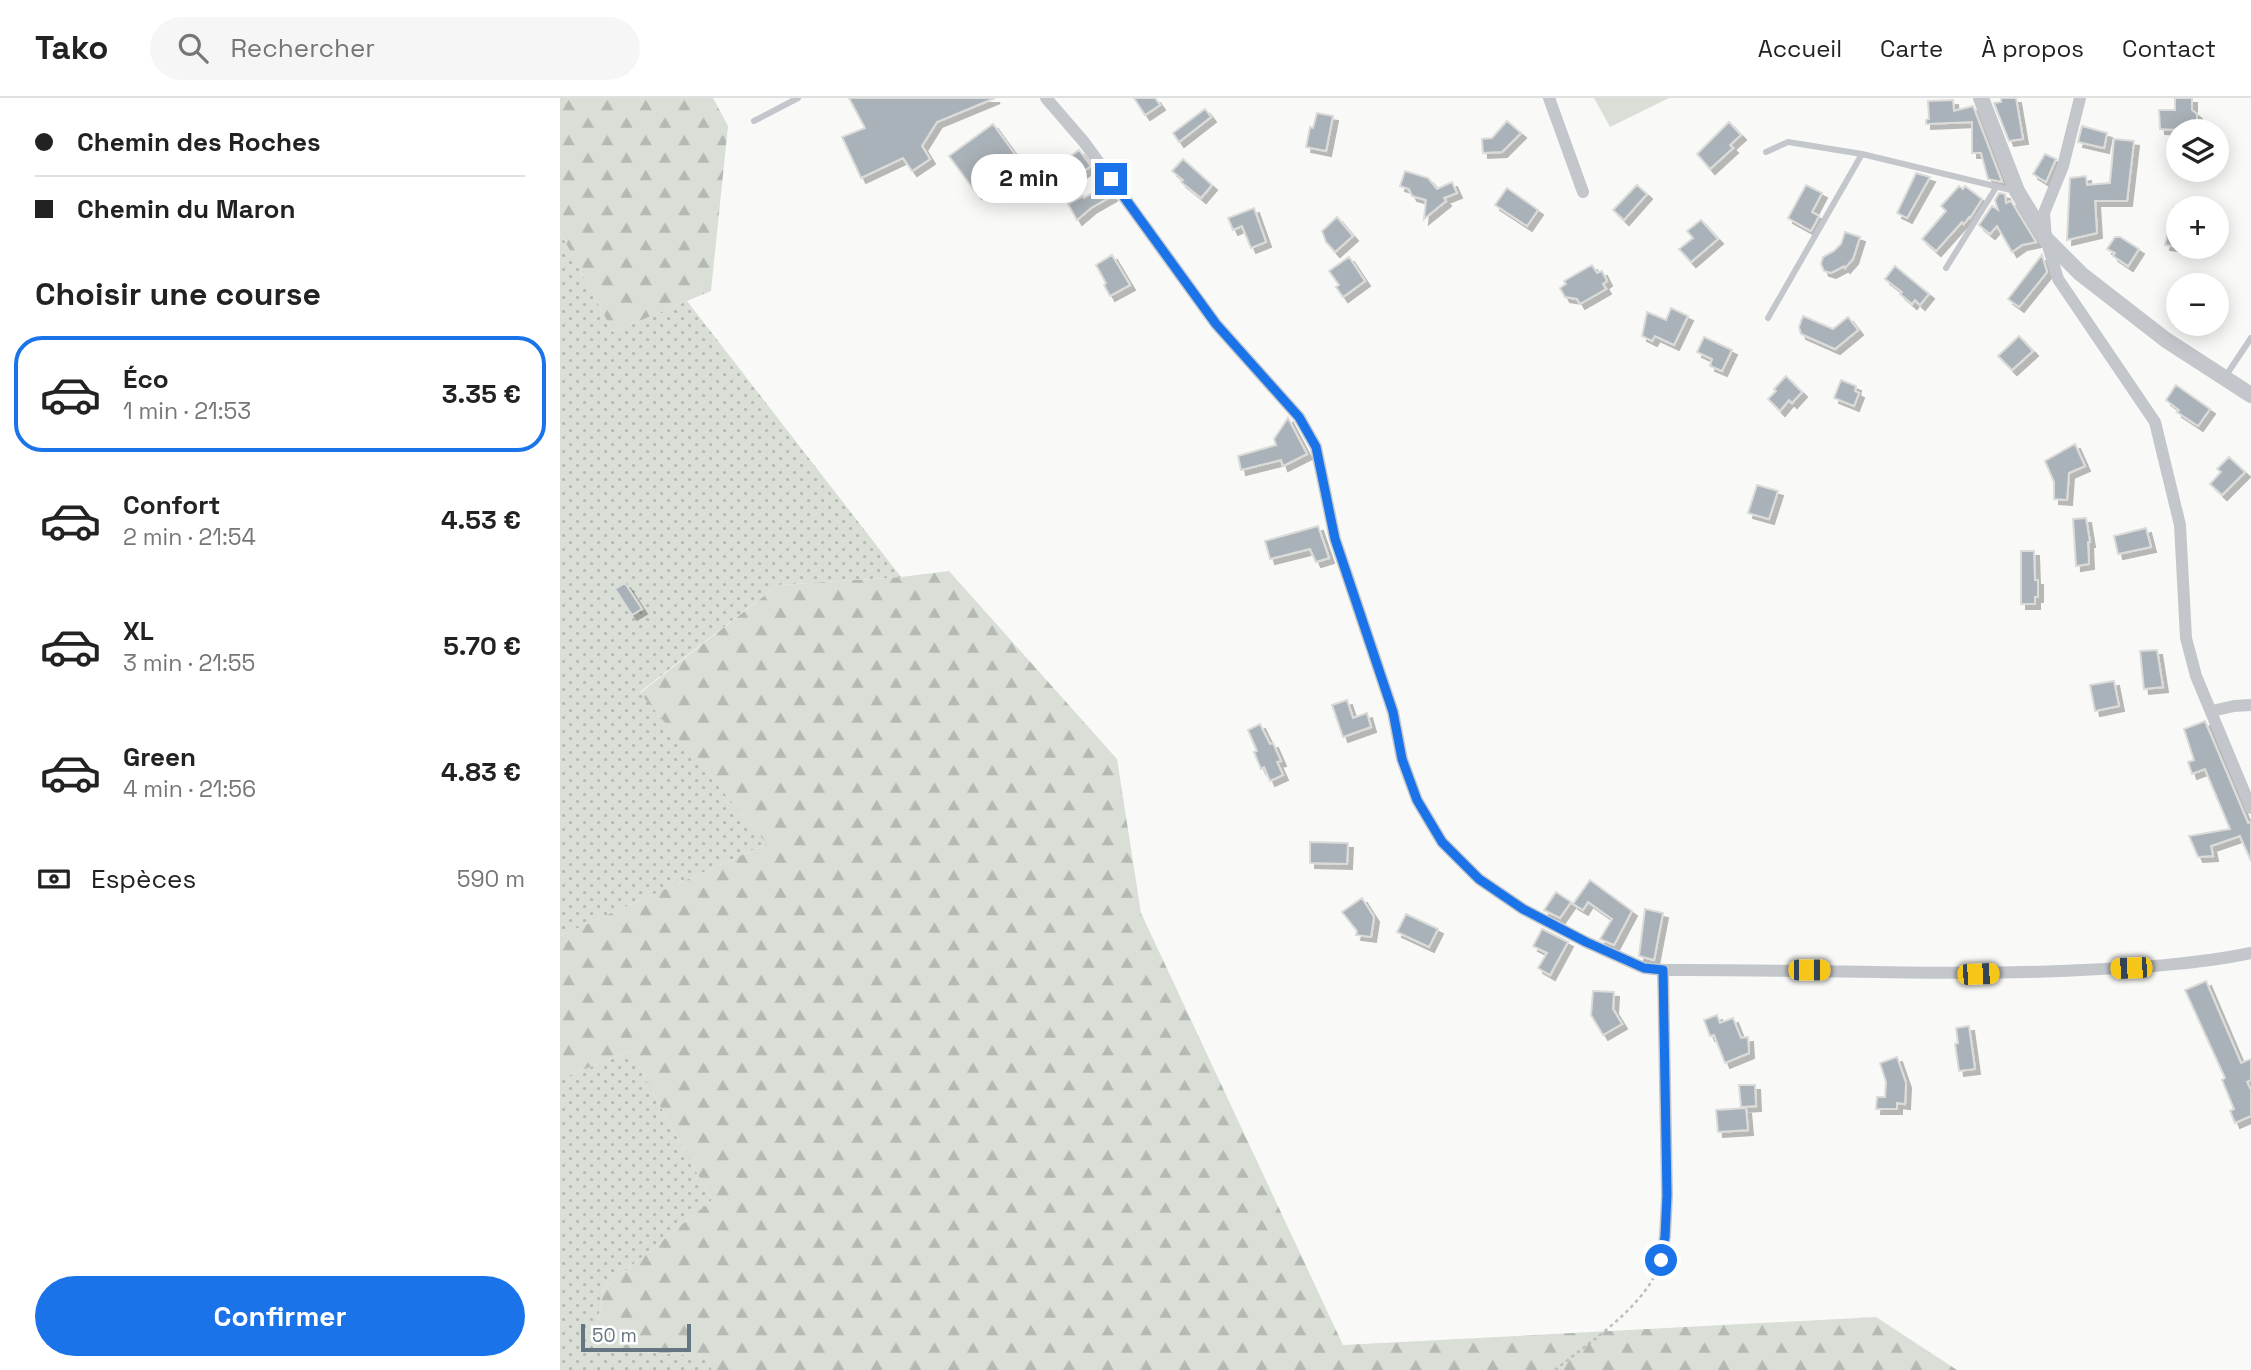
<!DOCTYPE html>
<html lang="fr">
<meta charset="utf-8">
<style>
:root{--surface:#fff;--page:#f6f6f6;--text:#222;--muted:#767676;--line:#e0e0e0;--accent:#1a73e8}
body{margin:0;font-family:"Space Grotesk",sans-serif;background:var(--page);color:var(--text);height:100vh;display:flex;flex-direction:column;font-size:26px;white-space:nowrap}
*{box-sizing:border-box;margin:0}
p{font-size:23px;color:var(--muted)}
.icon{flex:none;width:38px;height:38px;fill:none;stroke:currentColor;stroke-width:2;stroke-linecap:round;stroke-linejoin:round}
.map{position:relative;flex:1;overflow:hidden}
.sheet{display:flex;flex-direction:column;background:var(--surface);width:560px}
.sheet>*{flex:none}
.banner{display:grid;align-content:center;height:154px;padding:0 35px;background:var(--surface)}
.fabs{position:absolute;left:1606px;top:21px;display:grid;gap:14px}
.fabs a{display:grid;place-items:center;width:63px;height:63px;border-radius:50%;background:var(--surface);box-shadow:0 4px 18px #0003;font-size:35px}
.scale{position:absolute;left:21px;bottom:18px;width:110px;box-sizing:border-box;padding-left:7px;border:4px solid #657582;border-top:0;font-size:19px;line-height:24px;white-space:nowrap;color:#657582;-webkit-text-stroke:5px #fff;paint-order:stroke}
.end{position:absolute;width:32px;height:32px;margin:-16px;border:9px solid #1a73e8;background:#fff;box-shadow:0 0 0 4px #fff}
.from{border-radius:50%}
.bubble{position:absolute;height:49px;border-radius:24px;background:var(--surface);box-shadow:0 4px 18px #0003;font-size:23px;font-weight:600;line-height:49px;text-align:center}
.car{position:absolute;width:21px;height:42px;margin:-21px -10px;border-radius:9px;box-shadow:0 0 5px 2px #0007;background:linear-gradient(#f5c518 24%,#345 0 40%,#f5c518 0 76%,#345 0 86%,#f5c518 0)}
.banner b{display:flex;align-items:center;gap:24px;height:66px;font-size:26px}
.banner b+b{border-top:2px solid var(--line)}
.banner i{width:18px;height:18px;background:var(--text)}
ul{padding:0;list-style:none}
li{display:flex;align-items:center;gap:21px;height:116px;margin:0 14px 10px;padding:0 21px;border:4px solid transparent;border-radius:28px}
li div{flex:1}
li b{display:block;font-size:26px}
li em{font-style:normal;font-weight:600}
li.current{border-color:var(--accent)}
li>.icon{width:63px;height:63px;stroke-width:1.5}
h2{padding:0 35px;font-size:32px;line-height:84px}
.pay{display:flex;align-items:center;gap:18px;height:77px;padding:0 35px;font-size:26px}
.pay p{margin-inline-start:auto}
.primary-button{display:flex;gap:14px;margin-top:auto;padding:14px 35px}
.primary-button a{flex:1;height:80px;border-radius:42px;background:var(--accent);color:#fff;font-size:28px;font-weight:600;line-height:80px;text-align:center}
header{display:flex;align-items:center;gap:42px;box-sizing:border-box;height:98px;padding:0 35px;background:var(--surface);border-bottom:2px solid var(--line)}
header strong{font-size:33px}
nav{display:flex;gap:38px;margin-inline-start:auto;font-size:24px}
.search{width:490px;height:63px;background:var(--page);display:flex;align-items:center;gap:18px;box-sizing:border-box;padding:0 24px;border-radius:38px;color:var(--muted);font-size:26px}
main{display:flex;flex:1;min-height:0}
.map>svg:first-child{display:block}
.grass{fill:url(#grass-dots)}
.forest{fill:url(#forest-firs)}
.pitch{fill:#d9ded6}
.building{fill:#a9b2b8;stroke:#dbdbd9;stroke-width:2;filter:url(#shadow)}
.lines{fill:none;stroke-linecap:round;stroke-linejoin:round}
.path{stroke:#bbbec1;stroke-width:2.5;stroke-dasharray:3.5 3.5;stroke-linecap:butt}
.service{stroke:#c3c7cb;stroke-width:6}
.minor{stroke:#c3c7cb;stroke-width:12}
.tertiary{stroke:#c3c7cb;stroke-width:16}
.route{stroke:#1a73e8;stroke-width:9}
</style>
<header>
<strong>Tako</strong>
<div class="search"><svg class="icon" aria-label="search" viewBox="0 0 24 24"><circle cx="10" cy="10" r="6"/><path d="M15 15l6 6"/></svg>Rechercher</div>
<nav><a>Accueil</a><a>Carte</a><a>À propos</a><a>Contact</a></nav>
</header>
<main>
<section class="sheet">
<div class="banner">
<b><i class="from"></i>Chemin des Roches</b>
<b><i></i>Chemin du Maron</b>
</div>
<h2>Choisir une course</h2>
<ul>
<li class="current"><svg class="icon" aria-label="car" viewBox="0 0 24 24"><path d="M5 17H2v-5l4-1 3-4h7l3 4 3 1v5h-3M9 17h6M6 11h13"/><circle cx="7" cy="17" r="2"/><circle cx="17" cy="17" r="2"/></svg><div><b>Éco</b><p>1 min · 21:53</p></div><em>3.35 €</em></li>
<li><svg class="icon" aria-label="car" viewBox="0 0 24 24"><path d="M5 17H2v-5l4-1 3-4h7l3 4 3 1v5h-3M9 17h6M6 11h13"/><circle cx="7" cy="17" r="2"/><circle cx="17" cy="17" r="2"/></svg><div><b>Confort</b><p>2 min · 21:54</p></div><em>4.53 €</em></li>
<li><svg class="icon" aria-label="car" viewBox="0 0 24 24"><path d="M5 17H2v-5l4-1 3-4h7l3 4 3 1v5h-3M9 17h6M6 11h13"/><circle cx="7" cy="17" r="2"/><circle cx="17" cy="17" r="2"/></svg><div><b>XL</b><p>3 min · 21:55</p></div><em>5.70 €</em></li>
<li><svg class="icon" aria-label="car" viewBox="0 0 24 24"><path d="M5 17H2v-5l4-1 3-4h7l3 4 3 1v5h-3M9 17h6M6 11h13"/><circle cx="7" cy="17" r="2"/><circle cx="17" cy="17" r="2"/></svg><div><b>Green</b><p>4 min · 21:56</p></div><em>4.83 €</em></li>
</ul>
<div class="pay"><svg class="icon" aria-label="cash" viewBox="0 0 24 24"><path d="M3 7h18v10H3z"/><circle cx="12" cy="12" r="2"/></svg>Espèces<p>590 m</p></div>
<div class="primary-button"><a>Confirmer</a></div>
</section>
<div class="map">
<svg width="1691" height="1272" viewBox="0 0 1691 1272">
<defs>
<pattern id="grass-dots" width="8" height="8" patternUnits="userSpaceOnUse" patternTransform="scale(1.75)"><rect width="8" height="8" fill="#d9ded6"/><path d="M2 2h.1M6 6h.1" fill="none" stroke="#b4b9b3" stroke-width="1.8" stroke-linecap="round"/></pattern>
<pattern id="forest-firs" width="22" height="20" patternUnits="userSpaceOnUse" patternTransform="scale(1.75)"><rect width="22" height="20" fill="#d9ded6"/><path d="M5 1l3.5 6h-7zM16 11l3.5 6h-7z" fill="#b4b9b3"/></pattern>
<filter id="shadow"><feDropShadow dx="5" dy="5" stdDeviation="0" flood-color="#0004"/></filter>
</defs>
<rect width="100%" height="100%" fill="#f9faf7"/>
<!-- grass -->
<path class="grass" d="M0 134 53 234 127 203 341 479 218 487 80 594 207 746 0 838Z
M70 953 152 1102 43 1191 34 1251 145 1258 152 1272H0V981Z"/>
<!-- forest -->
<path class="forest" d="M0 0H153L168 28 151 193 53 234 0 134Z
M389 473 557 661 581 815 783 1247 1316 1219 1397 1272H152L145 1258 34 1251 43 1191 152 1102 70 953 0 981V838L207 746 80 595 218 487 341 479Z"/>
<!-- pitch -->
<path class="pitch" d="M1034 0H1109L1050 29Z"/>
<!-- building -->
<path class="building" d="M289 0H435L377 24 362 48 370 61 352 73 343 60 301 80 282 39 305 30Z
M574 0H595L600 7 585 17Z
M1441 0H1456L1463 41 1449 43 1434 5 1441 4Z
M1615 0H1632V12L1637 16V33L1600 31 1599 12H1615Z
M1393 2 1394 13 1413 8 1442 84 1428 81 1421 55H1412V24L1366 26V22L1369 21 1368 3Z
M645 11 651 19 619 44 613 35Z
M757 15 773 18 766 53 746 49 750 29 753 30Z
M947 23 961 35 942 54 923 55 922 41 932 40Z
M1169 24 1181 37 1170 47 1173 50 1150 71 1137 56Z
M433 26 459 62 417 96 389 58Z
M1522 28 1547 35 1544 50 1518 44Z
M1554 41 1574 43 1567 103H1535L1537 135 1507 142 1510 80 1526 78 1527 87 1550 85Z
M519 52 531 68 509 84 498 68Z
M1485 56 1496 61 1486 84 1473 76Z
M623 61 652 87 641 100 621 84 623 82 612 73Z
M845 73 868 80 877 91 892 84 897 95 884 100 886 103 864 121 866 102 852 98 849 91 840 88Z
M1356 75 1370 79 1347 120 1337 115Z
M545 87 552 98 531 110 517 122 508 106 523 98 524 100Z
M1077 87 1087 96 1064 122 1053 112Z
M1246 87 1262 95 1252 114 1259 118 1251 133 1228 120Z
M1399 88 1403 91 1405 88 1422 101 1410 120 1409 119 1404 126 1402 124 1376 153 1362 141 1386 113 1381 108Z
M947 90 978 112 967 128 935 107Z
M1439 95 1445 96 1446 105 1451 103 1476 144 1462 147 1452 154 1437 128 1430 136 1419 127 1432 108 1438 112 1435 102Z
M1614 109H1619V149L1605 147Z
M694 110 706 144 691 150 682 128 673 132 668 120Z
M777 119 793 138 775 154 766 144 762 133Z
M1141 122 1158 141 1131 164 1119 151 1133 140 1127 133Z
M1285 134 1300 139 1293 161 1285 170 1284 168 1271 175 1264 173 1261 166 1263 159 1274 153 1281 146Z
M1555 139H1560L1579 151 1568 168 1553 158 1555 155 1547 151Z
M552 157 570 187 550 198 544 187 546 185 536 167Z
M1482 157 1487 174 1459 209 1448 201Z
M789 159 805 183 783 199 776 189 779 187 769 173Z
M1032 167 1037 175 1042 173 1047 183 1043 186 1046 191 1020 206 1017 201 1005 199 1000 190 1006 186 1004 183Z
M1335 168 1369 196 1360 207 1355 202 1352 206 1340 196 1342 194 1325 181Z
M1111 210 1128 218 1114 247 1095 238 1092 243 1082 238 1087 214 1106 222Z
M1243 218 1273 231 1288 219 1298 232 1275 251 1241 236 1239 229Z
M1459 238 1473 253 1452 272 1438 258Z
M1144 239 1172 252 1162 273 1150 268 1152 261 1137 254Z
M1226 278 1242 294 1232 305 1229 302 1220 313 1208 301 1216 293 1214 291Z
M1281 282 1296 288 1295 293 1299 295 1294 308 1274 300Z
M1616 287 1650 311 1638 328 1617 314 1619 312 1606 302Z
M728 320 747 356 723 368 721 362 681 372 678 358 716 347 714 341Z
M1515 346 1525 368 1509 375 1507 402 1494 401V384L1485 363Z
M1669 359 1685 374 1662 397 1650 386 1661 374 1657 371Z
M1197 387 1218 393 1209 421 1188 415Z
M1526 420 1530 444H1528L1529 466 1516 468 1513 421Z
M758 428 769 460 756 464 750 451 710 461 705 443Z
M1586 430 1591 449 1558 456 1554 438Z
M1461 453H1474L1475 482H1478V499H1475V506H1461Z
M65 485 82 511 72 517 55 491Z
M1597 552 1603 589 1584 591 1580 553Z
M1554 583 1559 608 1535 613 1530 587Z
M787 602 793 620 807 615 811 629 783 639 772 607Z
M1645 623 1683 713 1688 725 1691 724V763L1680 738 1651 748 1653 758 1638 759 1629 738 1670 731 1645 671 1632 676 1628 664 1634 662 1624 631Z
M700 626 710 646 713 645 721 663 717 664 723 677 710 683 704 669 701 671 694 654 697 653 688 632Z
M750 744 788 745 787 766 750 765Z
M1030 782 1072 813 1054 847 1040 841 1052 821 1028 804 1023 812 1013 806Z
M996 794 1011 804 1000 820 984 812Z
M802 800 814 819 811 839 796 837 797 833 782 814Z
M1085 811 1103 815 1094 862 1079 858Z
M846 816 878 831 869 849 837 834Z
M982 831 1008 844 990 877 978 870 987 855 973 848Z
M1646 883 1681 965 1691 961V982L1687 984 1691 992V1018L1675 1025 1670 1013 1674 1011 1662 982 1665 980 1625 892Z
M1033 893 1054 894 1053 911 1062 926 1043 937 1031 917Z
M1157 917 1160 925 1173 920 1181 940 1188 939 1189 955 1165 965 1154 937 1150 938 1144 922Z
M1409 928 1415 971 1399 973 1395 946 1398 945 1396 930Z
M1337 959 1346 985 1345 1006 1337 1005V1011H1316L1317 999H1325L1326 984 1320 965Z
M1179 987H1195L1196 1008 1181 1009Z
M1186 1010 1188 1032 1158 1034 1156 1012Z"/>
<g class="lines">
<!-- path -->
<path class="path" d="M995 1272C1027 1246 1078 1213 1096 1175"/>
<!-- service -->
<path class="service" d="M194 23 238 0
M1206 54 1228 44 1302 56 1455 93
M1386 170 1437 88
M1208 220 1302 56
M1665 279 1691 240"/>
<!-- minor -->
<path class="minor" d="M486 0 524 44 656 226 739 319 756 349 775 441 833 614 842 661 857 702 882 744 919 781 963 811 1026 844 1084 870 1103 872C1236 871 1368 878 1501 873 1565 870 1628 868 1691 855
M989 0 1023 94
M1520 0 1503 68 1484 115 1486 141 1498 181 1595 324 1620 427 1626 540 1636 578 1691 710
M1652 613 1674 608 1691 607
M1101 1162 1105 1138 1107 1097 1103 872"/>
<!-- tertiary -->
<path class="tertiary" d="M1421 0 1457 93 1486 141 1521 176 1606 242 1691 297"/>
</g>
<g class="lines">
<!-- route -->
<path class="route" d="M551 81 656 226 739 319 756 349 775 441 833 614 842 661 857 702 882 744 919 781 963 811 1026 844 1084 870 1103 872 1107 1097 1105 1139 1101 1162"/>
</g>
</svg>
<div class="fabs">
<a><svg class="icon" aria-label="layers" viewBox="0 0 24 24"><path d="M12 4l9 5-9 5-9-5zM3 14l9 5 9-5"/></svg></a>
<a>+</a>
<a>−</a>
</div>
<div class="scale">50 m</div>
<i class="end from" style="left:1101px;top:1162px"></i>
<i class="end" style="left:551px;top:81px"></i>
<div class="bubble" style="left:411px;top:56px;width:116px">2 min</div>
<i class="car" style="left:1571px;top:870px;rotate:268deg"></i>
<i class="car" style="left:1249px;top:872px;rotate:90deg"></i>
<i class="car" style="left:1418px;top:876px;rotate:88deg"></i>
</div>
</main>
